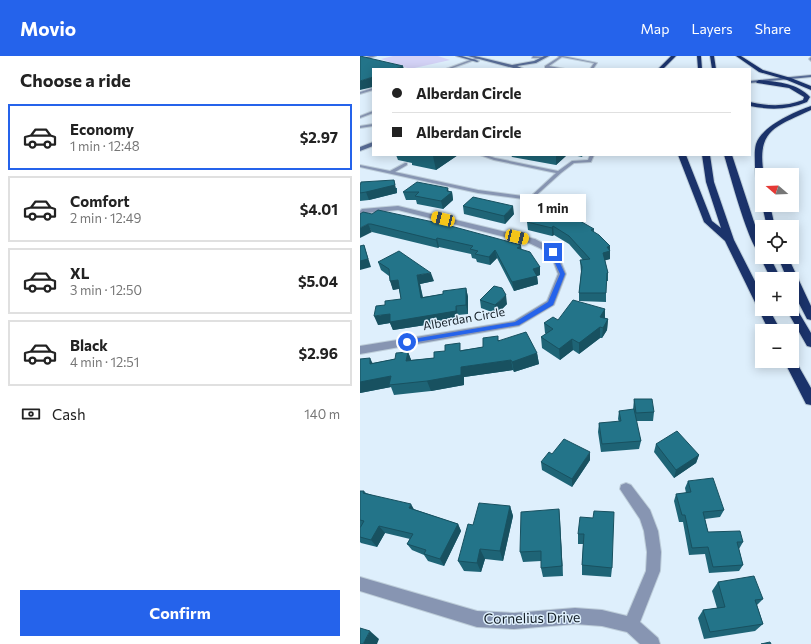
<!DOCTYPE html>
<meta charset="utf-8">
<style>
:root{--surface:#fff;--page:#f6f6f6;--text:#222;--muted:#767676;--line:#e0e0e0;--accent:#2563eb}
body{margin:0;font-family:Commissioner,sans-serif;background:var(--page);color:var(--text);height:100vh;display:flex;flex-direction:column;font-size:15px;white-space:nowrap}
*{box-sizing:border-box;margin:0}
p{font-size:13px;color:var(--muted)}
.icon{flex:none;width:22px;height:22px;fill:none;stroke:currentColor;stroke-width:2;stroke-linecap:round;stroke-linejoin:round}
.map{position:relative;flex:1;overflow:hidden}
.side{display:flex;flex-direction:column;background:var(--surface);width:360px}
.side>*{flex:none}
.hud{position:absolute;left:12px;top:12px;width:379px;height:88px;border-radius:0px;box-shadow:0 2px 10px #0003;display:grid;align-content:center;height:88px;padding:0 20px;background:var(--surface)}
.needle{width:26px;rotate:289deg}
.fabs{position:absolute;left:395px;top:112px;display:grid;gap:8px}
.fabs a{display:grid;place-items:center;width:44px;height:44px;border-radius:0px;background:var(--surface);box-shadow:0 2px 10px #0003;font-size:20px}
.end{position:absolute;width:18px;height:18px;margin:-9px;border:5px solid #2563eb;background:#fff;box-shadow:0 0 0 2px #fff}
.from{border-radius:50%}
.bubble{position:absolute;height:28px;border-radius:0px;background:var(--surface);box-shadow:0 2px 10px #0003;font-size:13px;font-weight:700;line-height:28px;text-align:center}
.car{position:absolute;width:12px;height:24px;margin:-12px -6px;border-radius:5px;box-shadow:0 0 3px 1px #0007;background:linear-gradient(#f5c518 24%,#345 0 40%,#f5c518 0 76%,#345 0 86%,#f5c518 0)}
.hud b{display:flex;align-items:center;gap:14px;height:38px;font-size:15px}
.hud b+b{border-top:1px solid var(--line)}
.hud i{width:10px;height:10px;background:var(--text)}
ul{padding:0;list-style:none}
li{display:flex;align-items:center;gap:12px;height:66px;margin:0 8px 6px;padding:0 12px;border:2px solid var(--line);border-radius:0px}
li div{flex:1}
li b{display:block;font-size:15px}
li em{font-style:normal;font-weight:700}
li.active{border-color:var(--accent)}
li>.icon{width:36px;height:36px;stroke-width:1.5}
h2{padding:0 20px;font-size:18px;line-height:48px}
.pay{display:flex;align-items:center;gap:10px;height:44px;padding:0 20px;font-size:15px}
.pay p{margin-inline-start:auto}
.primary-button{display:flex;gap:8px;margin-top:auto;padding:8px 20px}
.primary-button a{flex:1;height:46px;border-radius:0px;background:var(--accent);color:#fff;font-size:16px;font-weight:700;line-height:46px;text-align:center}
header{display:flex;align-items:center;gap:24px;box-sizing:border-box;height:56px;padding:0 20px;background:var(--accent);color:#fff}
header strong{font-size:19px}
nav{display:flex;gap:22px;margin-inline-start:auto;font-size:14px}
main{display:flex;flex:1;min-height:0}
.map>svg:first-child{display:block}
.green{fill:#d4d3f7}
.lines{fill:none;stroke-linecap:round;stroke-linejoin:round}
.lane-casing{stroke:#bdcdd9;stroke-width:2}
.street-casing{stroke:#bdcdd9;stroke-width:2}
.secondary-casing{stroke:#bdcdd9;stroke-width:2}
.highway-casing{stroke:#bdcdd9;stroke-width:2}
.lane{fill:#8795b2;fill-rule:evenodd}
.street{fill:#8795b2;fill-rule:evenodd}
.secondary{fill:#576b94;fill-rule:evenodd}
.highway{fill:#1b336b;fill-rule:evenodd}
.wall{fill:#1e6476}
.shaded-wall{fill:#185160}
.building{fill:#237489;stroke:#185160}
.route{fill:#2563eb}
.labels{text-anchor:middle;stroke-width:3;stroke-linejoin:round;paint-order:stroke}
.street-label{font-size:12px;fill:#121c24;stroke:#deeffc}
.near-street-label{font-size:14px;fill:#121c24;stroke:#deeffc}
</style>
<header>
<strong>Movio</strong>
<nav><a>Map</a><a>Layers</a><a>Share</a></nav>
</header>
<main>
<section class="side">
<h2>Choose a ride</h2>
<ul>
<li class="active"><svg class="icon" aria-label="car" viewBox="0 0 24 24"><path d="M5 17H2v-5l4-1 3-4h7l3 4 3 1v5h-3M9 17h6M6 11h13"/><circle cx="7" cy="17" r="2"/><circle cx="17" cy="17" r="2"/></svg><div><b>Economy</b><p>1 min · 12:48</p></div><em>$2.97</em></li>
<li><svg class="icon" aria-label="car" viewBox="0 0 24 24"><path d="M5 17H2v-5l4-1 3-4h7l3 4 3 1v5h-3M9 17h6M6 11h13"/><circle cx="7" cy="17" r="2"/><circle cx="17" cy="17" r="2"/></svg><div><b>Comfort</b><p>2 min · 12:49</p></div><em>$4.01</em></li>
<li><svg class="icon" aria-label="car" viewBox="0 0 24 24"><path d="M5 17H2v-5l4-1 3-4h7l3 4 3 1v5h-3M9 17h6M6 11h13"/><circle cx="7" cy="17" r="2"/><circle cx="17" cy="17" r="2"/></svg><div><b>XL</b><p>3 min · 12:50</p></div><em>$5.04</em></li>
<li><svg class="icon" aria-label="car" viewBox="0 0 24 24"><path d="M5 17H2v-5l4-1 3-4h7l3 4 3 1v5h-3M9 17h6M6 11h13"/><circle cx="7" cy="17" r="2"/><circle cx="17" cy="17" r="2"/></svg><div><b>Black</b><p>4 min · 12:51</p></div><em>$2.96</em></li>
</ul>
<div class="pay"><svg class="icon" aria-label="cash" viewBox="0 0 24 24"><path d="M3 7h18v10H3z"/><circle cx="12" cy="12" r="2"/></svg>Cash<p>140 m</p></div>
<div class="primary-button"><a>Confirm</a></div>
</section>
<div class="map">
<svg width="451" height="588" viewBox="0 0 451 588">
<rect width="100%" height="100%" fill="#deeffc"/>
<!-- green -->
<path class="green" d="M33 0H78L90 4 50 13 21 3Z"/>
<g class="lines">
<defs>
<path id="lane" d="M173 0 184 1 185 2H172Z
M198 0H203L237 7 233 13H230L234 7 202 1 189 10 205 13 185 12V10L199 1Z
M118 1 120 2 90 13H86Z
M451 1V5L449 3Z
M13 32V34L0 38V36Z
M13 55V57L0 62V60Z
M13 68V70L0 72V70Z
M120 99H126L135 102 198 115 212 105 228 104 230 99H234L231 106 214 107 201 117 171 144 118 137 0 111V109L30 115 45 107H47V109L35 116 118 134 170 141 196 117 134 104Z"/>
<path id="street" d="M10 0H16L0 5V3Z
M38 150 175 183 196 194 206 218 194 249 159 270 0 298V290L154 265 187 245 198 218 190 197 169 187 38 154 7 157 0 160V155L2 153Z
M266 427 271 429 290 454 298 475 301 496 300 515 280 566 298 582 300 588H280L267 576 242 570 215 568 154 573 117 571 0 535V521L117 555 154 557 215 552 242 554 267 560 286 515 287 496 284 475 280 463 260 433 261 429Z"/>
<path id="secondary" d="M96 0H102L119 5 117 6Z
M108 0H115L152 9 174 5 184 0H189L176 7 157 10 164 13H157Z
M451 19V21L390 27V25Z
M13 86V90L0 95V91Z"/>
<path id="highway" d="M311 0H316L303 13H298Z
M337 0H341L342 13H338Z
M350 0H354L356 13H352Z
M376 0H381L403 14 431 22 451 30V34L427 24 399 16Z
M399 24C417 26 437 27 450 41L447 46C428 54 410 54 390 50V46C408 50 425 51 443 44L444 41 429 32 397 27 396 26Z
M451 50V54C415 71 396 74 404 119H402V137H399C396 130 396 120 395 112 395 104 394 95 396 88 402 70 434 56 451 50Z
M318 99H326L352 165 361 172 346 126 342 99H350L354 126 374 184 402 239V253H409L421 275H409L365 185 344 166Z
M364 99H372L398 178 402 187V201H410L421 223H411L400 201 402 199C390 196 369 114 364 99Z
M402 149H410L415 171H407Z
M418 201H428L451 250V264L447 263 432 234V223H427Z
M432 250H435L451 277V291L447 290 426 253H432Z
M432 301 434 302 451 332V349L446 348 424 305H432Z"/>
</defs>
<!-- lane casing -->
<use href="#lane" class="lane-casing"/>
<!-- street casing -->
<use href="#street" class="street-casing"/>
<!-- secondary casing -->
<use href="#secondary" class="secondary-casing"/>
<!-- highway casing -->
<use href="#highway" class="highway-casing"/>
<!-- lane -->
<use href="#lane" class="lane"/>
<!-- street -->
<use href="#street" class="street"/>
<!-- secondary -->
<use href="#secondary" class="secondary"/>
<!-- highway -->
<use href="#highway" class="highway"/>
</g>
<!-- wall -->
<path class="wall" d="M36 99H98L76 114 52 109V107L38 104Z
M151 99H207L196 109 152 101Z
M213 99H223L222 101Z
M0 130 37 132V137L9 144 0 145Z
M89 135 92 136 93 144 83 153 57 148 56 144H46L43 136Z
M103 150 154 158 145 168 104 158Z
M0 158 162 194 180 211V219L177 220 178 228 154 235 137 202 130 209 117 206 116 203 112 202 111 198 79 191 78 192 12 176Z
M167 166 234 173V176L250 194V203L245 204 248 217V225H246V246L219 245V237L221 216 220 204H223L209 188 194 179 192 180 168 174Z
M18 206 74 225 60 228 63 241 83 238 106 232 108 241V258L98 259V264L33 274 30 267 18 269 25 249 41 243 39 233 33 234 29 220 21 214Z
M120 244 147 248 137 258 121 252Z
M245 253V262L248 263 247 274 242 282H240L219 298 213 294 200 304 182 292 181 281 186 278 185 277 184 267Z
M138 284 177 297 179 308 154 316 153 314 104 321V329L71 335 34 339 31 331 0 337V303L13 307 35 303 48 296 51 304 74 302 102 294 123 291Z
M274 343 294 356 293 365H276L281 385 279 393 241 396 238 376 239 367 259 366 258 363 259 355 273 354Z
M296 388 339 399 336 407 314 422 294 396Z
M192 398 230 404 212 431 182 414 181 406Z
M328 425 364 454 360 461 345 463 348 476 383 486 379 493 383 509 379 515 349 517 345 498 329 499 323 466H319L314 445 316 438 326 437 325 432Z
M0 435H4L6 437 98 468 101 475 84 510 68 505 64 499 52 494 47 488 50 483 25 477 17 491 1 487 0 486V472L1 471H0Z
M150 450 153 460 143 505 125 503 121 516 104 515 98 505 113 469Z
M199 453 203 520 183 521 181 512V505L163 506 160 496Z
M233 462 252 512 251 521 222 519V509L223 488H218V478Z
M358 526 403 543 397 549 403 568 395 575 344 583 338 562 343 554 357 552 352 535Z"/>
<!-- shaded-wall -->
<path class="shaded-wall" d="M43 10 44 13H35Z
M13 21V31L0 34V25Z
M75 99H98L76 114 73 100Z
M196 99H207L196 109Z
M34 124 37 137 9 144 6 136Z
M88 132 89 138 92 136 93 144 83 153 81 145 87 135Z
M153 150 154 158 145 168 144 160Z
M8 168 12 176 0 182V172Z
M193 170 194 179 192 180V172Z
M77 182 79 191 78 192 76 184Z
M4 189 11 211 0 214V205Z
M161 189 162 197 157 192Z
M250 190V203L243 205V197L247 191Z
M135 194 137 202 130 209 129 201Z
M180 211V219L177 220 178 228 154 235 152 226 173 213Z
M71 217 74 225 60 228 64 250 61 242 57 219Z
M38 224 41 232 33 234 30 225Z
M106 232 108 241V258L106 249Z
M146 239 147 248 137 258 135 249Z
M96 250 98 259V264L33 274 30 267 18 269 14 260Z
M245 253V264L240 271V282L219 298V287L240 261Z
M248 263 247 274 242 282 243 272Z
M212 283 213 294 200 304 199 293Z
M48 296 52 306 46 305Z
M177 297 179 308 154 316 152 306Z
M10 302 15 312 10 308Z
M151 304 153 314 104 321V329L71 335 67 325 101 311Z
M31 320 29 329 31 331 0 337V326Z
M230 396V404L212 431V423Z
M339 399 336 407 314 422 316 414Z
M51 448 55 455 49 452Z
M150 450 153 460 143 505 140 495Z
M199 453 200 464 203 520 202 510Z
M98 468 101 475 84 510 80 503Z
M19 470 25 477 17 491 11 484Z
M120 493 125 503 121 516 117 507Z
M10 575 19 583 17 588H3Z"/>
<!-- building -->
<path class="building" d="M0 0 43 10 35 13H36H13V21L0 25Z
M34 124 35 129 6 136 0 137V130L1 126Z
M57 126 88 132 87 135 92 136 81 145 55 140 59 136H43Z
M113 141 153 150 144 160 103 150Z
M18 154 87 169 161 189 157 192 170 196 180 211 173 213 177 220 152 226 135 194 129 201 115 198 118 195 110 193 113 190 77 182 76 184 11 168H8L0 172V158L3 156 12 158Z
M176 154 220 165 234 173 231 174 239 179 250 190 247 191 250 195 243 197 248 217H247L246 237H219L222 211 220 204 230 203 209 180 193 170 192 172 167 166Z
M4 189 8 203 0 205V190Z
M39 195 71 217 57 219 61 242 83 238V235L106 232V249L96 250V255L30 266V258L14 260 16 250 25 249V245L41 243 38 224 30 225 29 213 18 206Z
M134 230 142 232 146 239 135 249 120 244Z
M213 244 245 253 240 261 248 263 243 272 240 271 219 287 212 283 199 293 181 281 193 273 184 267 193 261 198 264Z
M166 276 177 297 152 306 151 304 101 311V319L67 325 29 329 31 320 0 326V303L10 302V308L35 303 36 297 48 296 46 305 74 302V296L85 295V289L100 287V295L123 291V282L138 280V285Z
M274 343H292L294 356 276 357Z
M274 353 281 385 242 388 239 367 261 365 259 355Z
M317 375 339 399 316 414 296 388Z
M204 383 230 396 212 423 181 406 189 396 192 398Z
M353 422 364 454 343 456 348 476 380 475 383 486H377L383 509 353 511 348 491 332 492 325 459H322L316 438 331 436 328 425Z
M0 435H4L3 437 51 448 49 452 98 468 80 503 64 498 66 494 47 488 53 478 19 470 11 484 0 481V472L4 465 0 464Z
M119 447 150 450 140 495 120 493 117 507 98 505 108 468 113 469Z
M199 453 202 510 181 512V495L160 496 161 456Z
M234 455 254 456 252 512 222 509 224 478H218L220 461 233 462Z
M394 520 403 543 395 544 403 568 350 576 343 554 365 551 358 526Z
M0 572 10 575 3 588H0Z
M410 586 411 588H401Z"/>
<!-- route -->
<path class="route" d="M193 194 195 196 205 218 193 249 159 269 45 288 44 286 47 284 155 266 188 246 200 218 190 196Z"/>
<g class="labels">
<!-- street labels -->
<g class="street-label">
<text transform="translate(104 263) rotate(-10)" y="4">Alberdan Circle</text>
</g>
<!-- near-street labels -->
<g class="near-street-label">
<text transform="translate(172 562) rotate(-1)" y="5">Cornelius Drive</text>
</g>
</g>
</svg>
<div class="fabs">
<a><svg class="needle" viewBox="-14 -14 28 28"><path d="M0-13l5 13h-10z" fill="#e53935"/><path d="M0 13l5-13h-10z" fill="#767676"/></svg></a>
<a><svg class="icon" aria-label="locate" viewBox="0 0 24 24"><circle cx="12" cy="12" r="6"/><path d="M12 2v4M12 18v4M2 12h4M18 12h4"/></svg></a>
<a>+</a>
<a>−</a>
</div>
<i class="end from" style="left:47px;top:286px"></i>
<i class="end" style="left:193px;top:196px"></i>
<div class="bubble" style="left:160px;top:138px;width:66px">1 min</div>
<i class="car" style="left:83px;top:163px;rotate:284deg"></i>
<i class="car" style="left:157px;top:181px;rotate:104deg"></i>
<div class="hud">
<b><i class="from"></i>Alberdan Circle</b>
<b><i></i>Alberdan Circle</b>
</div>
</div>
</main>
